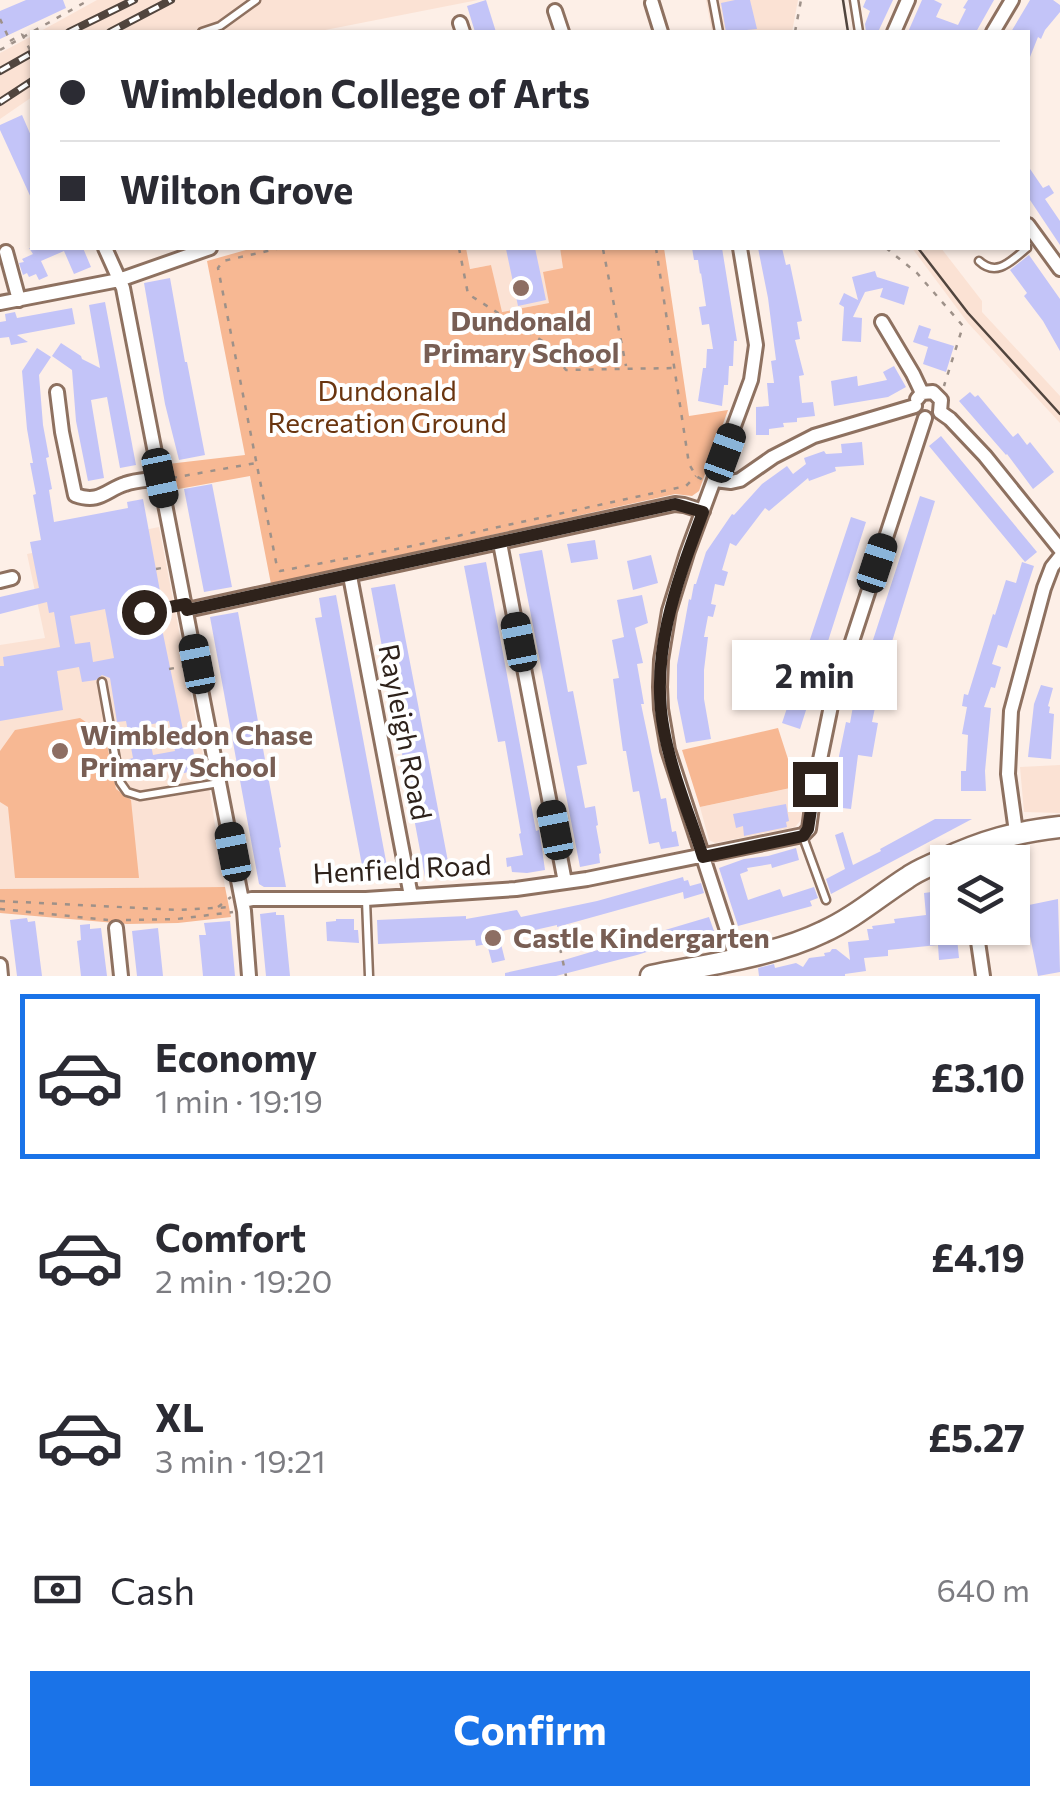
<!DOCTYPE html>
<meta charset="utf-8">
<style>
:root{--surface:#fff;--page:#f2f2f3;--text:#2b2b33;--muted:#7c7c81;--line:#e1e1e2;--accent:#1a73e8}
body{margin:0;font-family:Commissioner,sans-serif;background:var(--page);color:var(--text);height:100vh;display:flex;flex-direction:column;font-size:38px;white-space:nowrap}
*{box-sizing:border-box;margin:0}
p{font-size:32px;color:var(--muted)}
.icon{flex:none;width:55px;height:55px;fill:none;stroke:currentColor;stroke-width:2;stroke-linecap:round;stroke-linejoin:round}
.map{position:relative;height:976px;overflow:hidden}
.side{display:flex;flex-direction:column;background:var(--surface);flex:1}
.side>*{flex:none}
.guide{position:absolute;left:30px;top:30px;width:1000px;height:220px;border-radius:0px;box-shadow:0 2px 8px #0004;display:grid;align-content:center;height:220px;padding:0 30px;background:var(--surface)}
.buttons{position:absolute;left:930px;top:845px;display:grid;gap:20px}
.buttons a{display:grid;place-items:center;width:100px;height:100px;border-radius:0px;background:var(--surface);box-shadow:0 2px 8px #0004;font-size:50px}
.end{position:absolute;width:45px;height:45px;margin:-22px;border:12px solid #2e221b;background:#fff;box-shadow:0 0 0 5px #fff}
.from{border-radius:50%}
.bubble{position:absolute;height:70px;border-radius:0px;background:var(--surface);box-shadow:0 2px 8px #0004;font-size:32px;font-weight:700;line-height:70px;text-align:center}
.car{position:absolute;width:30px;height:60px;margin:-30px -15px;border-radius:12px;box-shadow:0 0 8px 2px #0007;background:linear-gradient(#222 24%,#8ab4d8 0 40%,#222 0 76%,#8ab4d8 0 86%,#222 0)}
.guide b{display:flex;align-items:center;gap:35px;height:95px;font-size:38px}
.guide b+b{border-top:2px solid var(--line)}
.guide i{width:25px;height:25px;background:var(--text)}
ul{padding:18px 0 0;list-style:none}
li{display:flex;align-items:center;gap:30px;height:165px;margin:0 20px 15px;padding:0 10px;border:5px solid transparent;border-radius:0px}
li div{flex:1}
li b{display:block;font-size:38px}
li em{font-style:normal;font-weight:700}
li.active{border-color:var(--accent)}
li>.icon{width:90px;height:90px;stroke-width:1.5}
.pay{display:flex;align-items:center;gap:25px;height:110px;padding:0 30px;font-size:38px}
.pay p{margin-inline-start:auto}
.primary-button{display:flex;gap:20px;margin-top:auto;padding:20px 30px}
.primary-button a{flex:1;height:115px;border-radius:0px;background:var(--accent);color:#fff;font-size:40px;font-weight:700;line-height:115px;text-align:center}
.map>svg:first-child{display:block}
.built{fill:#fbe2d4}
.green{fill:#f7b893}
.building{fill:#c3c4f8;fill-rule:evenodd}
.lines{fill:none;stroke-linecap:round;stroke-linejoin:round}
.service-casing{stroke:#8e7160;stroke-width:11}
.minor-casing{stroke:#8e7160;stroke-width:18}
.primary-casing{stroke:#8e7160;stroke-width:25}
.path{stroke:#9e9189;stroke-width:2.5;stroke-dasharray:5 8;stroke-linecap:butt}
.service{stroke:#fff;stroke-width:6}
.minor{stroke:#fff;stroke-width:12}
.primary{stroke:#fff;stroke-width:20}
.tram{stroke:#51453e;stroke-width:2.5}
.rail-casing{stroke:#51453e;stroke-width:8}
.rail{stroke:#fff;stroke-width:4;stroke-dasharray:11;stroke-linecap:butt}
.path-bridge{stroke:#9e9189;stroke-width:2.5;stroke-dasharray:5 8;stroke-linecap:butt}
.route{stroke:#2e221b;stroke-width:12}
.education-dot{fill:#8d6e63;stroke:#fff;stroke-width:4}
.labels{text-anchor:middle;stroke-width:8;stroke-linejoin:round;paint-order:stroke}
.education-label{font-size:28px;font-weight:bold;fill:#785e54;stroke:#fff;text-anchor:start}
.park-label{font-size:28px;fill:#6a350f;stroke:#fff}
.street-label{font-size:28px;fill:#2e221b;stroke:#fff}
</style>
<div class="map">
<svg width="1060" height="976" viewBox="0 0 1060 976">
<rect width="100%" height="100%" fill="#fdefe7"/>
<!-- built -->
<path class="built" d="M97 0H478L315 32H39Z
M706 0H798L792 32H712Z
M32 36V97L0 119V53Z
M466 248H560L563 268 549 303 501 312 491 265 469 269Z
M912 248H941L982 301V312L1060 396V423L968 323Z
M159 527 208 781 225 887 0 889V645L45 638 27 554Z
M1060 765V813L1024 812 1020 767Z
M796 787 804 789 801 820 795 827 715 843 709 840 700 807Z"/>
<!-- green -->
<path class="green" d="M253 248H466L470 269 491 265 502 312 549 303 543 272 563 268 560 248H664L689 416 728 410 699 491 692 496 675 494 271 584 250 476 173 490 168 464 245 455 207 261Z
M80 718 105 735 116 789 131 800 139 878H15L8 807 0 802V751L15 730Z
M778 728 788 759 808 762 804 789 795 787 700 807 682 750Z
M225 887 231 917 178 923 127 924 0 913V889Z"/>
<!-- building -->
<path class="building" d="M26 0H63L66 8 0 39V11Z
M486 0 496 32H475L467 6Z
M735 0H750L757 29 726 32 721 3Z
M866 0H893L878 32H866L865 24 870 11 863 7Z
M922 0H934L942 4 936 17 958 25 966 9 963 8 968 0H994L976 32H908Z
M1030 0H1053L1060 5V12L1045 30 1041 39 1038 37 1028 62V32H1011Z
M22 115 32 138V200L0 130V125Z
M1028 166 1043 188 1049 185 1054 193 1045 199 1060 221V245L1028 197Z
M29 248H83L91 267 74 274 64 251 41 261 48 276 39 280 36 274 29 277 27 273 23 275 19 263 24 262 22 259 33 254Z
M512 248H535L546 300 518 306 506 249Z
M692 248H722L737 341H734L733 366H729L728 385H724L722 406 698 401 703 368H706L707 349H713L709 324 702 325 699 307 706 306 701 273 700 274 698 260H694Z
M758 248H782L786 265 790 264 802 321 797 322 800 339 795 340 804 375 799 376 802 403 813 402 815 416 797 418V422L783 423 784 427 769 429V435H756V407L769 406 767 383H774L771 361 776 360 768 298Z
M1029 255 1060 299V351L1043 321 1024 296 1027 293 1010 270Z
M875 271 877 277 909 287 904 305 880 297 883 288 865 292 853 317 862 318 861 342 842 341 844 307 839 304 844 293 858 300 852 277Z
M170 278 185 362H187L205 455 179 460 165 404 144 283Z
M105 302 136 465 120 468 107 397 91 400 104 478 88 481 76 421 72 370 52 356 61 343 81 356 82 359 100 368 89 305Z
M72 308 75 324 17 335 28 342 11 345 9 337 0 338V322L6 321 5 314 15 312 17 318Z
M919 325 931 329 928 338 954 346 946 372 923 364 928 347 913 342Z
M37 348 51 357 39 375 43 425 49 457 46 458 52 489 49 490 54 522 128 508 127 502 143 499 162 602 136 607 140 628 161 624 183 730 189 729 197 770 180 774 178 768 129 777 126 760 133 758 126 721 117 722 110 678 102 675 96 680 82 682 79 667 57 671 63 710 0 721V666H4L3 657 60 647 54 612 49 613 47 602 0 614V597L39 588 30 542 41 540 33 495 36 494 30 463H33L27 429 22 371ZM105 609 114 658 93 662 90 642 75 644 70 616ZM169 721 175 751 153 755 147 725Z
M894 366 906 387 888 397 834 406 831 381 857 376 858 386 887 380 883 372Z
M970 392 975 397 978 395 1013 437 1018 433 1027 445 1030 442 1054 472 1033 489 1007 454 1006 455 959 401Z
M941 436 1037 552 1025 562 929 446Z
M862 442 864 465 835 467 836 471 809 481 808 478 769 511 765 508 736 546 730 543 722 570 728 572 724 586 715 584 711 604 716 605 713 617 708 616 704 637H708L704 670V699L711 739 686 743 677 698V665L689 599 691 600 694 584H696L706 552 732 514 734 515 762 484 787 466 793 474 806 464 804 458 824 451 826 454 842 453 841 444Z
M212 484 232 587 204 592 184 489Z
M920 496 935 501 880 681 885 683 879 703H876L872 722 878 723 872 757 858 755 851 809 834 807 839 756 846 722 850 723 855 695Z
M851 517 866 522 800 729 782 723Z
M595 540 598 559 571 563 567 544Z
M542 550 568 692 573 691 587 764 577 766 585 808 595 806 598 825 596 826 601 853 599 854 600 863 580 867 519 554Z
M651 555 658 583 633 590 627 561Z
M486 562 536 831 539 830 542 849 545 870 527 873 512 872 511 866 507 867 506 858 523 855 519 834 521 833 505 741 498 742 464 566Z
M1022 562 1034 566 1007 648 998 645 992 664 1001 667 995 688 991 687 984 707 991 708 985 771 986 791H961V771H966L968 735 962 734 967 707 962 706 964 694 968 695 993 614 995 615 1006 580 1016 583Z
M395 584 450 872 425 877 371 588Z
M336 595 389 877 365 881 315 618 322 617 319 598Z
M642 595 648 623 635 628 643 663 637 664 644 704H641L661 799 666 798 672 832 676 831 679 846 661 849 659 842 649 844 639 791 633 792 626 751H623L613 679 619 678 612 640 624 637 617 600Z
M238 612 281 847 279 848 286 887H264L259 884 210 617Z
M1041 685 1053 688 1048 706 1050 707 1049 713 1054 714 1051 759 1028 757 1034 704Z
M786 804 789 821 786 822 787 827 744 836 743 826 736 828 733 814Z
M935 819H972L831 894 826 879 845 869 835 835 843 832 853 865 881 851 880 849Z
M796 848 799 860 772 868 771 864 747 868 748 871 740 874 748 900 780 889 783 897 814 887 818 898 810 901 812 906 738 926 719 868 744 859 768 856Z
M683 877 684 881 688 880 690 886 701 883 704 893 684 899 683 892 557 927V925L526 932 525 929 517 930 516 928 498 932 505 960 492 963 487 944 476 946 475 940 378 944 377 920 466 916V919L517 910 521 917 597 901Z
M947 890 948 928H956L959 958 939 960 938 945 888 950V956L864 958 866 971 845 974V976H759L758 968 774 964 775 968 796 963 803 967 809 958 825 956 824 953 830 952 832 949H836L850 960 848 942 869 940 867 929H873L872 926 895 923 894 919 926 915 924 893Z
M1058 899 1060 972 1038 976 1024 906Z
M276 912V915H284L290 976H266L260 914Z
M709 917 714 931 637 955 556 976H505V973L564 960Z
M27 918 28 922 35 921 42 976H17L10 920Z
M336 919H354V930H358L359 943 327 941 326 922 336 921Z
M230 921 235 976H203L199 935H206L204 923Z
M90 924V929L101 928 107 976H81L77 941 81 940 80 925Z
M158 928 163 976H137L132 931Z"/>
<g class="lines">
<defs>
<path id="service" d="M713 0 719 32
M854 0 859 32
M202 32 220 26 256 0
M979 261C997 278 1012 260 1027 248
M144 612 185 604
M102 682 120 782 127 792 140 796 219 783
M803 837 826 900
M366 900 369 976"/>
<path id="minor" d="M652 3 661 32
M555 11 562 32
M460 23 463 32
M894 32 908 0
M993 32 1012 0
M1028 225 1060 269
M105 248 123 288 244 911 249 976
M6 252 19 300
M0 303 119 280 210 248
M882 322 913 374 922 393
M57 392 62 432 75 495C100 504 106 490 125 484 136 480 149 480 161 478
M917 399 922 393 933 392 941 400 940 412
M940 412 950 419 985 456 1060 549
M715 480 731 482 740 480 773 457 814 436 915 406
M500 543 565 882
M350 576 411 896
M0 581 12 578
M187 610 675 504 684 505 703 511
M1016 832 1008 774 1011 711 1044 588 1052 567 1060 557
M242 901 252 899H366L516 889 587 879 803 835 809 829 815 784 831 706 925 418
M116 928 121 976
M976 928 983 976
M736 958 668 750 661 709 660 687 661 660 669 611 687 553 751 380 756 345 740 248
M0 965 1 976"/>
<path id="primary" d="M651 976C705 965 774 956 823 932 854 918 879 896 907 878 918 870 930 866 942 860 983 841 1015 832 1060 827"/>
</defs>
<!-- service casing -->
<use href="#service" class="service-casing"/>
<!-- minor casing -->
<use href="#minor" class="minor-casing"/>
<!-- primary casing -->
<use href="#primary" class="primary-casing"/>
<!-- path -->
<path class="path" d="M0 19 11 43
M795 32 801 0
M10 41 22 34
M0 50 89 0
M281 248 223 261 218 268 277 567 280 571 407 547 686 486 696 476
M459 248 468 294 544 342 566 370 674 368
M602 248H614
M656 248 689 464 696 476 703 480
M886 248 917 273 963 326 944 386
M603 249 626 366
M172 478 256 463
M156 569 167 567
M169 669 186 666
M0 901 179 910 232 907
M218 907 231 897
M0 909 108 920
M126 920 177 919 233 912
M560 948 566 976"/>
<!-- service -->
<use href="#service" class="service"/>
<!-- minor -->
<use href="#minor" class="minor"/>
<!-- primary -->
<use href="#primary" class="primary"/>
<!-- tram -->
<path class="tram" d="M843 0 848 32
M918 248 968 313 1060 414"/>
<defs>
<path id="rail" d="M69 32 134 0
M110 32 171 0
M0 71 32 53
M0 102 32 81"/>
</defs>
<!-- rail casing -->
<use href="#rail" class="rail-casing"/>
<!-- rail -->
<use href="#rail" class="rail"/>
<!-- path-bridge -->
<path class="path-bridge" d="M22 34 32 54"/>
</g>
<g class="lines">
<!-- route -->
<path class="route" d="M144 612 186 604 187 610 675 504 703 512C677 582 649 654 664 731 672 774 690 816 703 857L803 836 808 829 815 784"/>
</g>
<!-- markers -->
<g class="education-dot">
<circle cx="521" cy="288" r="10"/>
<circle cx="60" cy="751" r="10"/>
<circle cx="493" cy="938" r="10"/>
</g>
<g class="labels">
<!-- education labels -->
<g class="education-label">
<text x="521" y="331" text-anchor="middle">Dundonald<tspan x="521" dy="32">Primary School</tspan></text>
<text x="80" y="745">Wimbledon Chase<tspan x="80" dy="32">Primary School</tspan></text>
<text x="513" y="948">Castle Kindergarten</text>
</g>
<!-- park labels -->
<g class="park-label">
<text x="387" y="401">Dundonald<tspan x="387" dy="32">Recreation Ground</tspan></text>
</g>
<!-- street labels -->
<g class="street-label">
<text transform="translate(405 732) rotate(79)" y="10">Rayleigh Road</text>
<text transform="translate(402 869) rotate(-3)" y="10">Henfield Road</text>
</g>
</g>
</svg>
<div class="buttons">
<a><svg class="icon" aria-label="layers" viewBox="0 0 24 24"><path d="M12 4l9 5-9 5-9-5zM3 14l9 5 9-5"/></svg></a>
</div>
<i class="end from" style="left:144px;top:612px"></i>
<i class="end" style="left:815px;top:784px"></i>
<div class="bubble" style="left:732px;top:640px;width:165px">2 min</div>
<i class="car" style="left:725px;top:453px;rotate:20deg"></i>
<i class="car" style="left:160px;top:478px;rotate:168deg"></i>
<i class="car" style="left:877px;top:563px;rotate:18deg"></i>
<i class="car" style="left:519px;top:642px;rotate:349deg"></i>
<i class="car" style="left:197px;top:664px;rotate:349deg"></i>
<i class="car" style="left:555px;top:830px;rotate:349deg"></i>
<i class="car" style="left:233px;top:852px;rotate:349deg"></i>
<div class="guide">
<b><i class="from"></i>Wimbledon College of Arts</b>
<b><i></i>Wilton Grove</b>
</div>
</div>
<section class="side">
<ul>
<li class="active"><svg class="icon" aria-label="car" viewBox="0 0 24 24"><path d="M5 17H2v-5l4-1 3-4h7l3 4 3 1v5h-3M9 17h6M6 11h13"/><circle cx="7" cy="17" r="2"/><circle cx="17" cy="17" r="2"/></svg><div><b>Economy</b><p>1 min · 19:19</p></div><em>£3.10</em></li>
<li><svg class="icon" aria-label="car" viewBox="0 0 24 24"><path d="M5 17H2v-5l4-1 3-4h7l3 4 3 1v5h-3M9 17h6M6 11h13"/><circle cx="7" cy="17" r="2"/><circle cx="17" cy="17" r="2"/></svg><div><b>Comfort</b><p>2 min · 19:20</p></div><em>£4.19</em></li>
<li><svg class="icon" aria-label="car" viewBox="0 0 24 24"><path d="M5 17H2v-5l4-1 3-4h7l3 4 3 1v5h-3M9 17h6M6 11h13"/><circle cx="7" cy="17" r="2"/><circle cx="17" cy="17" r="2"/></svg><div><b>XL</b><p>3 min · 19:21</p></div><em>£5.27</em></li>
</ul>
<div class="pay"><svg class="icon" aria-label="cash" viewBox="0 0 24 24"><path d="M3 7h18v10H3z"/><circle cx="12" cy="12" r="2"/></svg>Cash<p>640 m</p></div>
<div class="primary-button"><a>Confirm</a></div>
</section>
